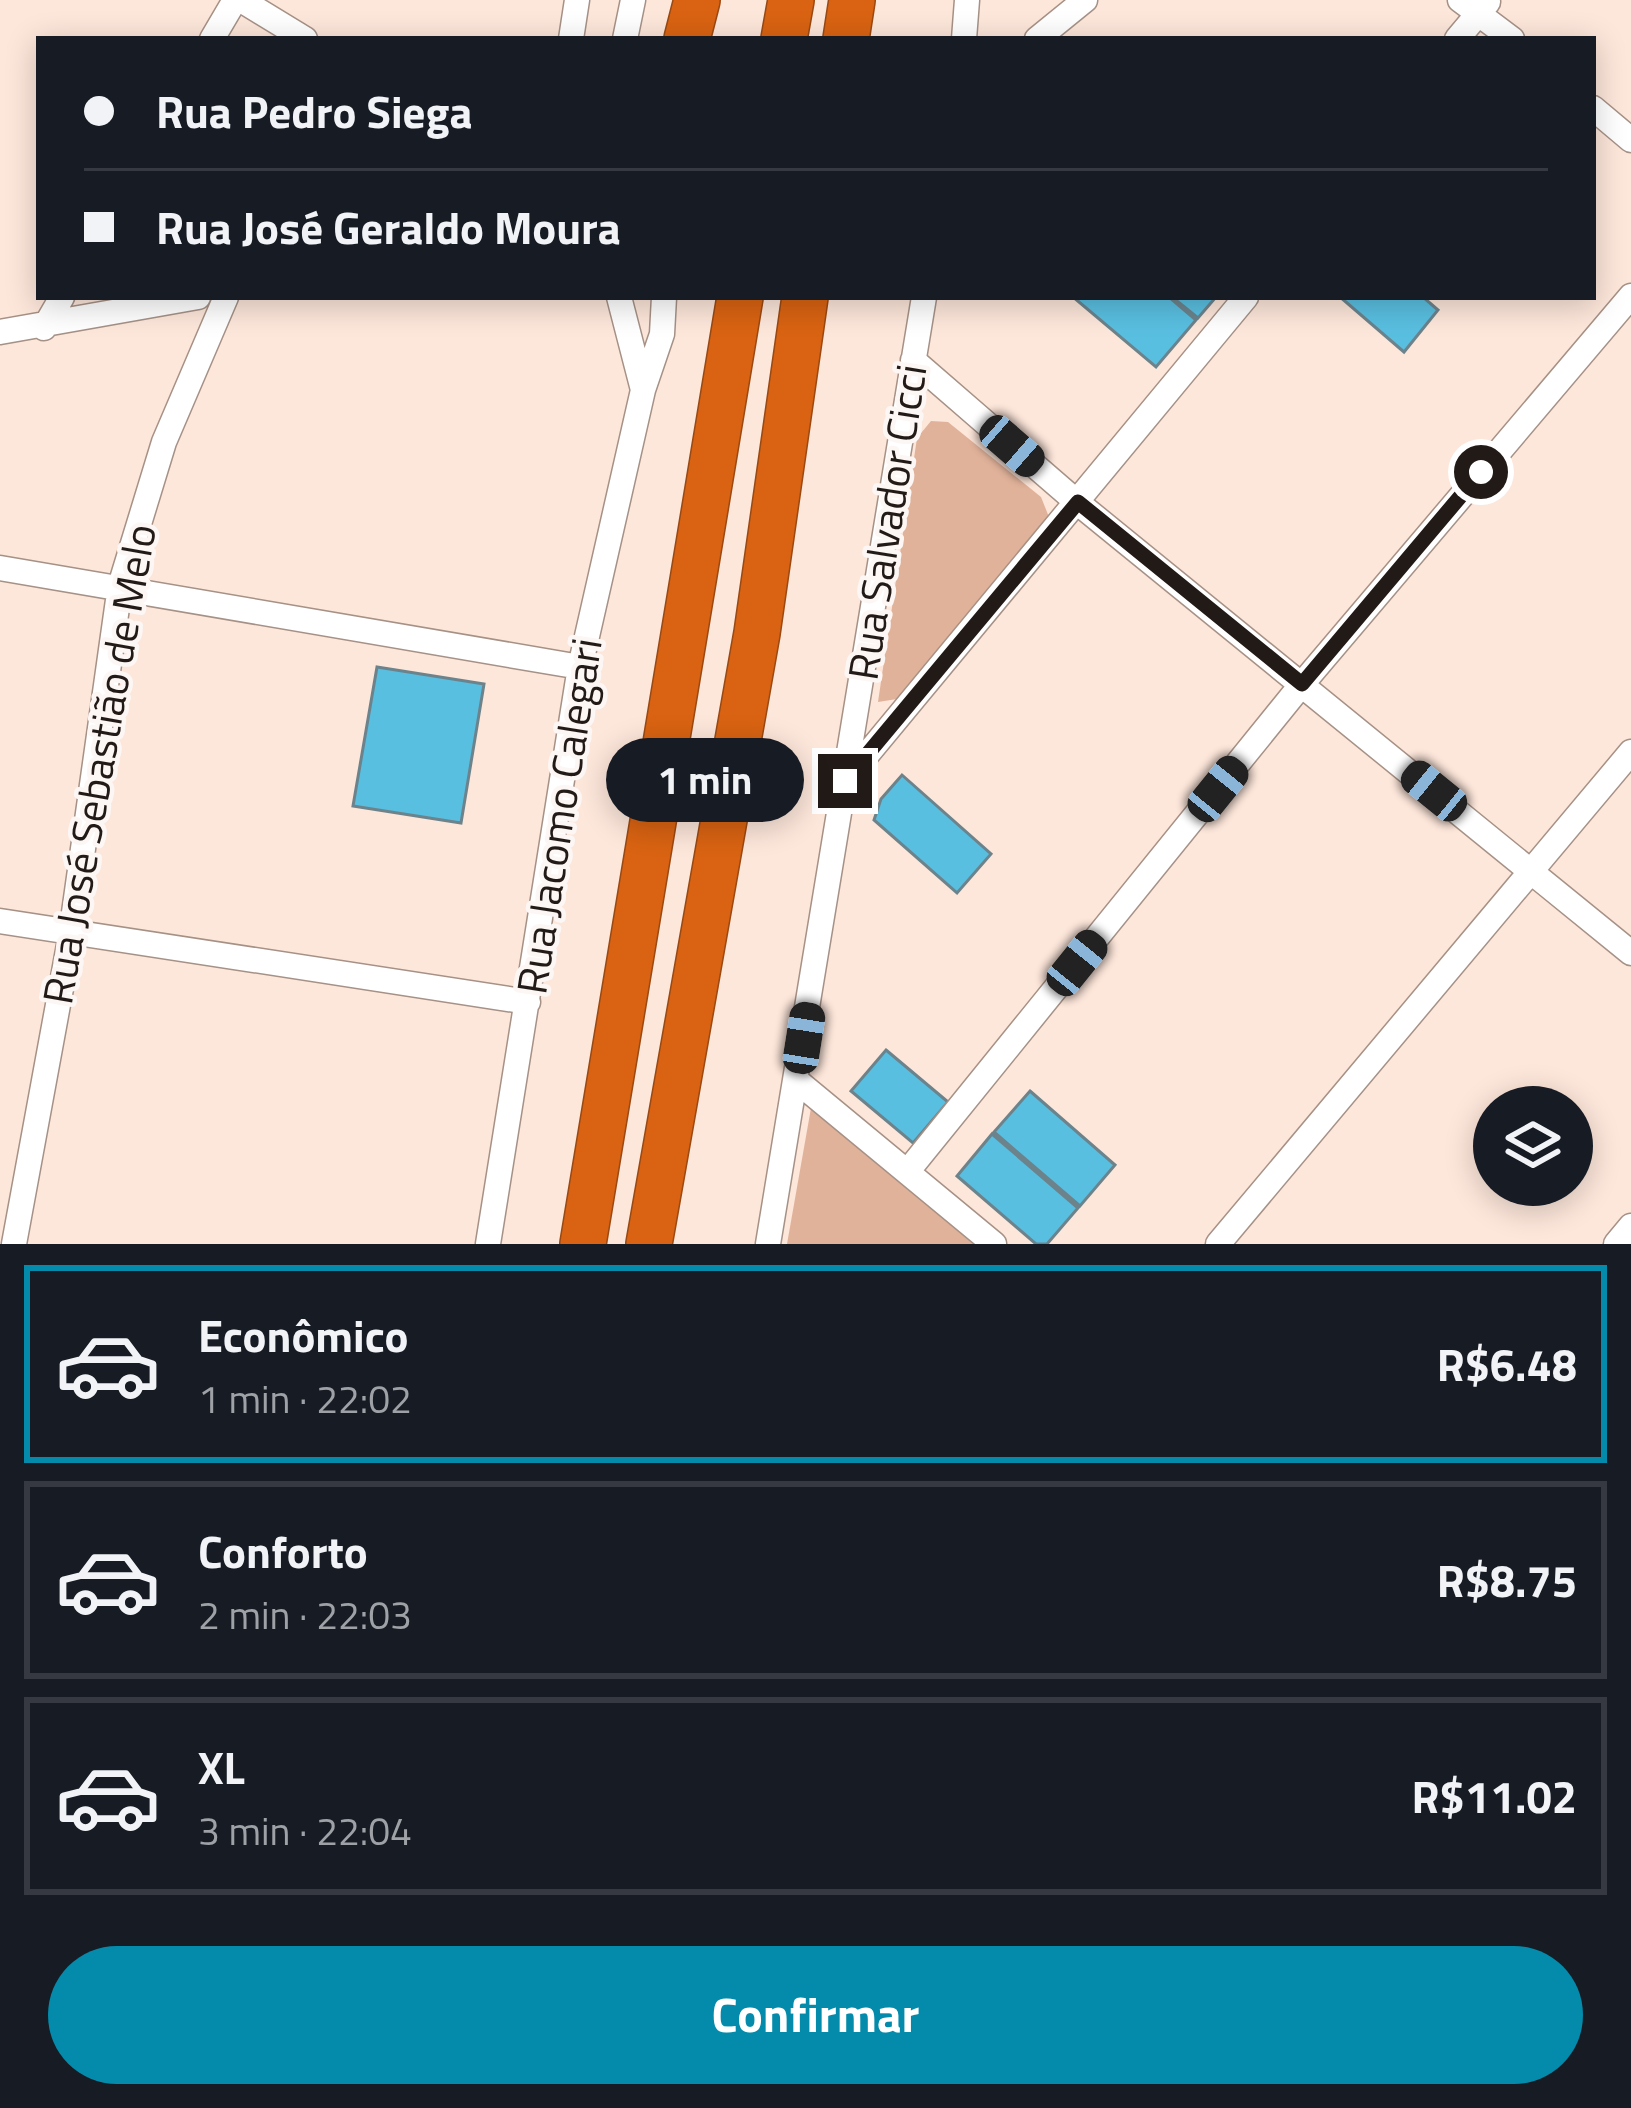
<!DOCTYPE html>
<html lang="pt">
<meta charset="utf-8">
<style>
:root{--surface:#171b24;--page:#242831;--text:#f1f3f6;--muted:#9ea1a6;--line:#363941;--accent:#048bab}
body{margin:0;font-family:"Titillium Web",sans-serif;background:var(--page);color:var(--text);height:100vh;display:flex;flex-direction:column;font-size:45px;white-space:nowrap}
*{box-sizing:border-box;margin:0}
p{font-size:39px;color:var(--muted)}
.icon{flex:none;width:66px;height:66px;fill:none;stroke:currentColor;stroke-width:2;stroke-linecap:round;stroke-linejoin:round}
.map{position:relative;height:1244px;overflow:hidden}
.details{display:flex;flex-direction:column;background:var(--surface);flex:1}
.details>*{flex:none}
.hud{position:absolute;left:36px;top:36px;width:1560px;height:264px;border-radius:0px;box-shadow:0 6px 30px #0003;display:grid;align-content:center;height:264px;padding:0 48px;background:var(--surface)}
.tools{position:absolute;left:1473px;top:1086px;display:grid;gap:24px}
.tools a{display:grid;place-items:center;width:120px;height:120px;border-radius:50%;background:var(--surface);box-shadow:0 6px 30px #0003;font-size:60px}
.end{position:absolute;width:54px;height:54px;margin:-27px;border:15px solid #221a16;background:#fff;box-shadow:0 0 0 6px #fff}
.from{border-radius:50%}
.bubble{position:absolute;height:84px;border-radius:42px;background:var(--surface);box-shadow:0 6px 30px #0003;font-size:39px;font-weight:700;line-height:84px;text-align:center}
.car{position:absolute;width:36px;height:72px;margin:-36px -18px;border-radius:15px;box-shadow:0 0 9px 3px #0007;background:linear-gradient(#222 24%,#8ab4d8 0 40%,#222 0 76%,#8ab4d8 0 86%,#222 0)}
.hud b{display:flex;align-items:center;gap:42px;height:114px;font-size:45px}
.hud b+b{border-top:3px solid var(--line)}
.hud i{width:30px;height:30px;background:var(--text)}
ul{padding:21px 0 0;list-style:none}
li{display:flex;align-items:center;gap:36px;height:198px;margin:0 24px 18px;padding:0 24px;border:6px solid var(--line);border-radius:0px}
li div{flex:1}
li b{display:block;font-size:45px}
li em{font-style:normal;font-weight:700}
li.selected{border-color:var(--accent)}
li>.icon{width:108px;height:108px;stroke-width:1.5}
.primary-button{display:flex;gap:24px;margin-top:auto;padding:24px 48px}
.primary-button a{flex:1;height:138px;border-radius:72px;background:var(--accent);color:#fff;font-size:48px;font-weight:700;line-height:138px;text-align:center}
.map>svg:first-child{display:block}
.green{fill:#e1b29a}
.building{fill:#59bfe0;stroke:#6c838c;stroke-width:3}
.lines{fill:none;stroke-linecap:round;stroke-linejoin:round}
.street-casing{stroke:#a69186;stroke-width:27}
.highway-casing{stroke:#994913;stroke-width:48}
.street{stroke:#fff;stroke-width:24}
.highway{stroke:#d96312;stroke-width:45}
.route{stroke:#221a16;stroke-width:15}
.labels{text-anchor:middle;stroke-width:9;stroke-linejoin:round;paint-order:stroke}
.street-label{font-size:42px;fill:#221a16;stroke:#fcf7f5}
</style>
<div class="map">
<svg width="1631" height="1244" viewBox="0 0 1631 1244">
<rect width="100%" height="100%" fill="#fde6da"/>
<!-- green -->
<path class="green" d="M931 421 948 422 1041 497 1049 517 897 699 878 702 917 438Z
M811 1108 975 1244H787Z"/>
<!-- building -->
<path class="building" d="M1073 297H1169L1196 320 1156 367Z
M1172 297H1216L1198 318Z
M1340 297H1423L1438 310 1404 352Z
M377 667 484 684 461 823 353 806Z
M902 775 991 854 957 893 874 820 881 799Z
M886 1050 948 1102 913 1143 851 1091Z
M1030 1091 1115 1165 1080 1206 994 1132Z
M992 1134 1078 1208 1047 1244H1036L957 1176Z"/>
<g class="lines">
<defs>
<path id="street" d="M241 0 305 39
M1460 0 1512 39
M212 39 235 0
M571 39 577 0
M625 39 633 0
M964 39 967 0
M1037 39 1085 0
M1457 39 1488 2
M1593 108 1631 140
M619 297 643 390
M44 328 62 297
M0 332 198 297
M913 360 1078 503 1631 953
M0 568 580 667
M846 780 1246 297
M0 921 528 1002
M797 1081 994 1244
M907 1172 1302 684 1631 296
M14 1244 71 934 120 586 164 442 226 297
M488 1244 580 667 643 390 662 334 664 297
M768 1244 924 297
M1218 1244 1631 752
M1616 1244 1631 1226"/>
<path id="highway" d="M687 39 697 0
M784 39 791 0
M846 39 852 0
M583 1244 740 297
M649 1244 757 633 805 297"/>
</defs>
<!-- street casing -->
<use href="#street" class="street-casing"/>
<!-- highway casing -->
<use href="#highway" class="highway-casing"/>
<!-- street -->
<use href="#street" class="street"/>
<!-- highway -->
<use href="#highway" class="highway"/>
</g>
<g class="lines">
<!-- route -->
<path class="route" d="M845 781 1078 502 1302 684 1481 472"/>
</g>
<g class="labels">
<!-- street labels -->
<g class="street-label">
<text transform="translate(887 522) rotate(-81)" y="15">Rua Salvador Cicci</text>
<text transform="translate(99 764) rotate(-80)" y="15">Rua José Sebastião de Melo</text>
<text transform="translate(559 816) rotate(-81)" y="15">Rua Jacomo Calegari</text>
</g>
</g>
</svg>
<div class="tools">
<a><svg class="icon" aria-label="layers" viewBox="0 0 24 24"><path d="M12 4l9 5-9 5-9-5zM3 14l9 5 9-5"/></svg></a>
</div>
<i class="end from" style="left:1481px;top:472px"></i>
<i class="end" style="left:845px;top:781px"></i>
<div class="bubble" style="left:606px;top:738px;width:198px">1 min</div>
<i class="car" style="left:1012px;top:446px;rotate:131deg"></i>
<i class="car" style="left:1218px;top:789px;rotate:39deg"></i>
<i class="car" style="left:1434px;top:791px;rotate:309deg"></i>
<i class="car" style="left:1077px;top:963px;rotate:39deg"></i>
<i class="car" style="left:804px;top:1038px;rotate:9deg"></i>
<div class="hud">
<b><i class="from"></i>Rua Pedro Siega</b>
<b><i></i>Rua José Geraldo Moura</b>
</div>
</div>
<section class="details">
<ul>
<li class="selected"><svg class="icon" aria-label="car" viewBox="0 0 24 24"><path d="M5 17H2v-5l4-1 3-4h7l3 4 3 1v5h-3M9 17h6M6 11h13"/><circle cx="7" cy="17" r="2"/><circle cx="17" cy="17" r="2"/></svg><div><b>Econômico</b><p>1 min · 22:02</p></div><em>R$6.48</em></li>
<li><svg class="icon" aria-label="car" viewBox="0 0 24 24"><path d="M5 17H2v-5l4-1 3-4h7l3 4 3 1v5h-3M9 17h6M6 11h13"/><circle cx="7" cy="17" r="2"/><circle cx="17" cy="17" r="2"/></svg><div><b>Conforto</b><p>2 min · 22:03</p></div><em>R$8.75</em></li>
<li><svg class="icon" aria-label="car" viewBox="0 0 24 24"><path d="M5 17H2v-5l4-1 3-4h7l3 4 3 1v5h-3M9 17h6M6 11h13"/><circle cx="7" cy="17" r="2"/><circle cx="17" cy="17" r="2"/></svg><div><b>XL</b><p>3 min · 22:04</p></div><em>R$11.02</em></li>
</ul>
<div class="primary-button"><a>Confirmar</a></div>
</section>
